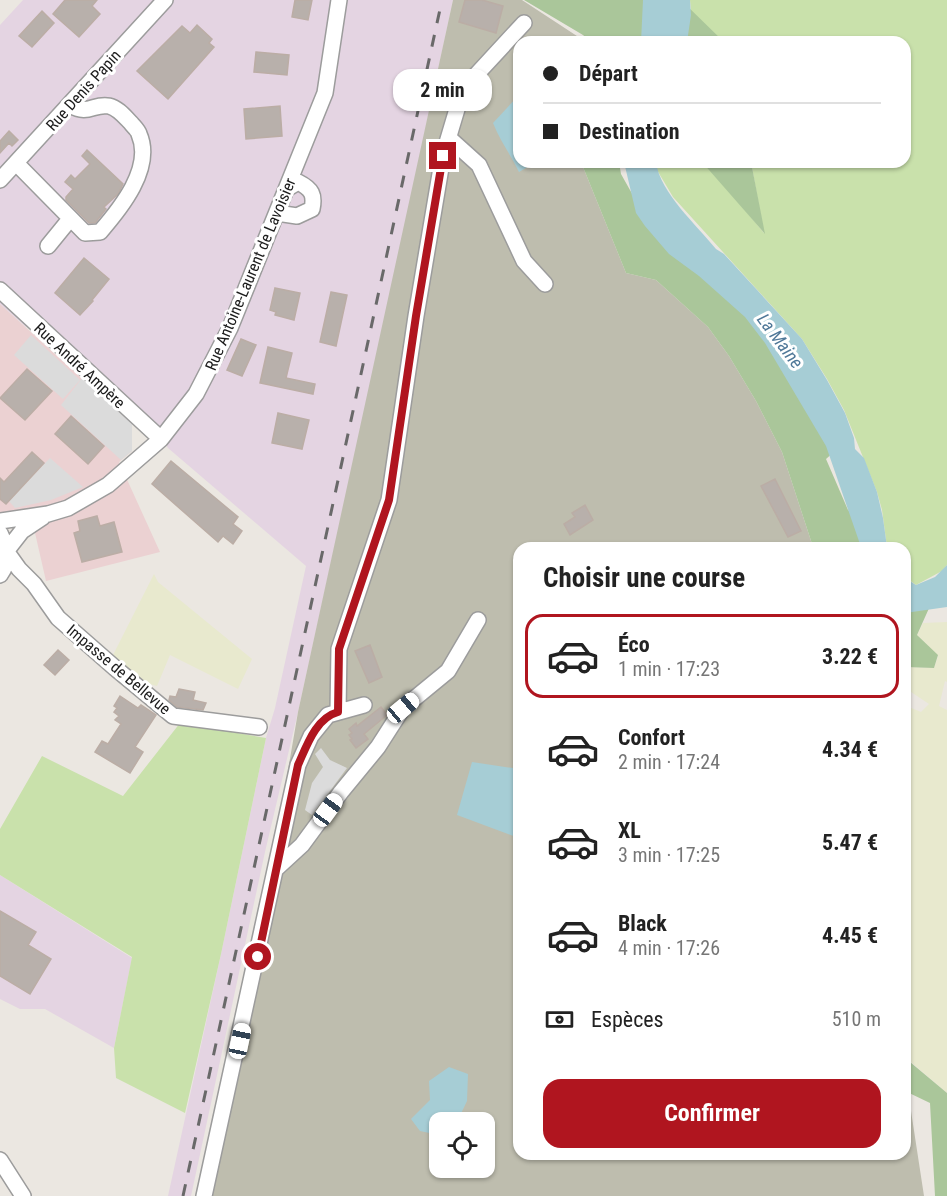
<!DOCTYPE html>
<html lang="fr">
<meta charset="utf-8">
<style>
:root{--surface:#fff;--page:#f2f2f2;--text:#222;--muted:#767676;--line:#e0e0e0;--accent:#b0151f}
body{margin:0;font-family:"Roboto Condensed",sans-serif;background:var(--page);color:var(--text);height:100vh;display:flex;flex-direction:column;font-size:22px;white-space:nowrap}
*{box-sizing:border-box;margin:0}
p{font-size:20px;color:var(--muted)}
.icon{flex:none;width:33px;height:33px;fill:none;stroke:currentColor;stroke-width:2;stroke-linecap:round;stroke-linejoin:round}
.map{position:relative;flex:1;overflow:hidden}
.drawer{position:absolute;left:513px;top:542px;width:398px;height:618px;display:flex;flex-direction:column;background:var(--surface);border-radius:18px;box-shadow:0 2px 4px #0004}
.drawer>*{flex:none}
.guide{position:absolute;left:513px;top:36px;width:398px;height:132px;border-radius:18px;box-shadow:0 2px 4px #0004;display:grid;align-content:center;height:132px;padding:0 30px;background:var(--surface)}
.fabs{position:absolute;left:429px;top:1112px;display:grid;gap:12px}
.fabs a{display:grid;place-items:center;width:66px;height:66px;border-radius:12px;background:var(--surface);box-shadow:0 2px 4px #0004;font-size:30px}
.end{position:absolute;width:27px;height:27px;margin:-14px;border:8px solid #b0151f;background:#fff;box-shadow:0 0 0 3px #fff}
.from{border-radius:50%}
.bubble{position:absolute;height:42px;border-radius:18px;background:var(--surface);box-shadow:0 2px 4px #0004;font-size:20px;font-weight:700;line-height:42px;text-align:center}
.car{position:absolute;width:18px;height:36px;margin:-18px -9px;border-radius:8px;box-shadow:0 0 4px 2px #0007;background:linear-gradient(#fff 24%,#345 0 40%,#fff 0 76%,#345 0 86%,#fff 0)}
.guide b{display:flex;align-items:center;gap:21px;height:57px;font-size:22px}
.guide b+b{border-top:2px solid var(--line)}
.guide i{width:15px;height:15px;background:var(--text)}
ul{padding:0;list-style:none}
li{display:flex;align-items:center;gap:18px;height:84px;margin:0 12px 9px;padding:0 18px;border:3px solid transparent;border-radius:18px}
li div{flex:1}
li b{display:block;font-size:22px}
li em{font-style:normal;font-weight:700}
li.on{border-color:var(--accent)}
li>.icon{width:54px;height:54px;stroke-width:1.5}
h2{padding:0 30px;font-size:27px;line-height:72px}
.pay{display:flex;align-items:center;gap:15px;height:66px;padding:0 30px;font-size:22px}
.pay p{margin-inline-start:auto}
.action{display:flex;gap:12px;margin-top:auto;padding:12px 30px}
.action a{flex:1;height:69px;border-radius:18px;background:var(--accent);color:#fff;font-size:24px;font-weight:700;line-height:69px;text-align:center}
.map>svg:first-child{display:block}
.commercial{fill:#ebd1d2}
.industrial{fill:#e4d4e2}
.construction{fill:#bebdae;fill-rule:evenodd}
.farmland{fill:#e8e9ce}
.grass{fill:#c9e1ab}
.forest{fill:#aac69a}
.parking{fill:#dbdbdb}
.water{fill:#a6cdd5}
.building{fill:#b8b0ab;stroke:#bbada5;stroke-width:1.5}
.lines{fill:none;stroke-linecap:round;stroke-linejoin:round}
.minor-casing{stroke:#9c9c9c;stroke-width:18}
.minor{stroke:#fff;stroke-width:15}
.rail{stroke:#696969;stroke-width:3;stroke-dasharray:12 12;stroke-linecap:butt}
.route{stroke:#b0151f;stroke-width:8}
.labels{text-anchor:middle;stroke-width:6;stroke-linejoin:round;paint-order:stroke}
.street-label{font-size:16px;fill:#1b1b1b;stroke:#fff}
.water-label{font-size:18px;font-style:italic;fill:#4f7898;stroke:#fff}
</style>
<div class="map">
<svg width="947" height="1196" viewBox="0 0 947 1196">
<rect width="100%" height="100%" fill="#ebe7e1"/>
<!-- commercial -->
<path class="commercial" d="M0 304 132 424V451L119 462 160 552 46 581 30 511 0 515Z"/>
<!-- industrial -->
<path class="industrial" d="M23 0H453L381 336 298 712 265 852 191 1196H168L221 954 266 738 275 708 306 566 168 448 142 411 40 315 26 327 0 304V25Z
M0 875 132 958 114 1048 45 1009H20L0 999Z"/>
<!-- construction -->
<path class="construction" d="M453 0H522L580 38 584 42H519V162H581L626 273 656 280 708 327 729 356 756 401 782 452 813 547 519 548V1154H904L905 1107 911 1111 924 1196H203L241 987 280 817 298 712ZM440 1122H484V1167H440Z"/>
<!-- farmland -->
<path class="farmland" d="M154 574 158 582 252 659 238 689 170 655 157 686 145 683 113 655Z
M947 622V682L945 681 939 706 947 710V1093L905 1057 904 705 921 712 929 704 905 688V667L934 668 938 656 917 635 923 623Z"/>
<!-- grass -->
<path class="grass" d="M690 0H947V565L942 571 916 585 905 577 904 548 887 547 882 510 877 492 844 410 827 379 802 339 673 197 657 170 656 162H705L764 233 751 162H904V42H688L691 10Z
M180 723 266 738 221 954 185 1113 116 1078 114 1048 132 957 0 875V829L42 756 123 796Z"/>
<!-- forest -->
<path class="forest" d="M524 0H681L724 42H591L583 35Z
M581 162H619L621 174 644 215 763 330 836 450 826 459 848 510 861 519 870 547H813L782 452 756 401 729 356 708 327 656 280 626 273Z
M702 162H751L765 234Z
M905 605 930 606 917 635 938 655 934 668 905 667Z
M904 1057 947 1093V1196H935L930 1103 905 1091Z"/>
<!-- parking -->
<path class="parking" d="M31 335 80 380 63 399 14 355Z
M82 378 132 424V451L121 460 61 405Z
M50 458 83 487 51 500 15 508 9 501Z
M321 748 330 760 347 768 312 815 305 810 312 783 323 767 315 754Z"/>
<!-- water -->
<path class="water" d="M643 0H690L691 15 687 42H641Z
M519 95V162H536L519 172C511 155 500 141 493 123Z
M624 162H656C660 193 697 225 716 249L724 254 802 339 827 380 845 413 854 438 855 449 864 458 877 492 883 518 887 547H861L826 446 765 343 745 317 699 276 669 254 645 226 636 213Z
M947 565V607L905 613V578L916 585 935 577Z
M472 762 519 769V838L457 815Z
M449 1067 468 1074 467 1101 457 1122H440L439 1131 434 1134 420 1131 411 1119 430 1100 429 1081Z"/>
<!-- building -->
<path class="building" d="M65 0H97L92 6 100 14 79 37 53 14Z
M295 0H312L308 20 292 17Z
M465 0H482L503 6 496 33 459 22Z
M42 11 54 23 32 47 19 36Z
M197 25 212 39 209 43 214 47 168 99 137 71 182 26 190 33Z
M256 52 289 55 287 75 254 72Z
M280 106 282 136 246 139 244 109Z
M9 131 18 140 12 146 9 143 0 153V141Z
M87 150 123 184 118 194 104 207 106 209 95 223H89L66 200V197L73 189 65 182 71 175 75 179 90 164 82 156Z
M84 258 109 279 92 300 93 301 80 315 55 293Z
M275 288 300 293 294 320 275 315 276 312 270 310Z
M331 292 347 295 336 346 320 342Z
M241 339 256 345 242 376 227 370Z
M268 347 292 353 286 378 315 384 313 394 260 383Z
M27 369 52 391 25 420 0 398Z
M278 413 309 420 302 449 272 443Z
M71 416 104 446 88 464 55 434Z
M32 452 44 463 6 504 0 499V478L4 482Z
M171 461 238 517 233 524 242 531 233 544 223 536 218 542 152 484Z
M775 479 801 531 788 537 761 486Z
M585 505 593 520 570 535 564 524 575 517 572 513Z
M97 516 100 526 114 522 122 552 82 562 74 533 80 531 78 521Z
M370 645 382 677 369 683 355 651Z
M58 650 69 660 55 675 44 665Z
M179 689 195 692 193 700 206 703 203 710 177 707 169 700 170 696 176 697Z
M120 696 138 708 141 705 156 715 135 747 143 752 130 773 95 752 102 741 108 744 121 724 115 720 119 716 114 712 117 708 114 706Z
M381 707 387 715 364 734 368 739 356 748 350 740 352 739 349 735 352 733 349 729 356 723 357 726Z
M0 911 36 932 28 945 51 959 30 994 0 976Z"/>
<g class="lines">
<defs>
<path id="minor" d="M449 138 479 165 524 261 545 284
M16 163 85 233 100 232C120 209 154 168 139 134 138 130 133 126 131 123 125 117 118 108 109 106 93 103 89 116 70 105
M0 180 165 0
M277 213 297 216 312 209C315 195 312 189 298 182L288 188
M48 246 70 219
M0 290 161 439
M0 521 48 514 68 508 108 485 161 439 196 394 230 328 325 93 339 0
M0 533C8 550 11 559 0 575
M8 549 22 531 43 517
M9 555 19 569 34 584 58 618 115 668 173 716 259 727
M338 712 339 649 389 500 416 316 443 156 463 89 524 23
M277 868 302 845 341 792 378 747 403 708 448 671 478 620
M0 1160 23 1196
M204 1196 298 765 311 736 328 715 364 705"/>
</defs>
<!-- minor casing -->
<use href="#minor" class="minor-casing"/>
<!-- minor -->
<use href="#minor" class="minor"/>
<!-- rail -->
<path class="rail" d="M183 1196 442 0"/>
</g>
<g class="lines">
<!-- route -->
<path class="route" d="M258 957 298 765C307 745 316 718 338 712L339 649 389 500 416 316 443 156"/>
</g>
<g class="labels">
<!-- street labels -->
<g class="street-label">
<text transform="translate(83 90) rotate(-48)" y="6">Rue Denis Papin</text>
<text transform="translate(250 274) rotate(-67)" y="6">Rue Antoine-Laurent de Lavoisier</text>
<text transform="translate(80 365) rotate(43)" y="6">Rue André Ampère</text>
<text transform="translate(119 669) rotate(40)" y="6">Impasse de Bellevue</text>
</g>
<!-- water labels -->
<g class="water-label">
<text transform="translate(780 341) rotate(53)" y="6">La Maine</text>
</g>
</g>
</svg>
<div class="fabs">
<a><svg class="icon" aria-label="locate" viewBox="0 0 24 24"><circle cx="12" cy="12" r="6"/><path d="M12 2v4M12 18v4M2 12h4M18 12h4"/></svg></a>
</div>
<i class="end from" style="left:258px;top:957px"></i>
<i class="end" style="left:443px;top:156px"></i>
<div class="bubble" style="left:393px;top:69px;width:99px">2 min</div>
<i class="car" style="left:403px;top:708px;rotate:50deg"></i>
<i class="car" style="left:328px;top:810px;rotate:36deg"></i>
<i class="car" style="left:240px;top:1041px;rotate:12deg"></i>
<div class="guide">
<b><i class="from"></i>Départ</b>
<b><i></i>Destination</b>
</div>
<section class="drawer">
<h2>Choisir une course</h2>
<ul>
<li class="on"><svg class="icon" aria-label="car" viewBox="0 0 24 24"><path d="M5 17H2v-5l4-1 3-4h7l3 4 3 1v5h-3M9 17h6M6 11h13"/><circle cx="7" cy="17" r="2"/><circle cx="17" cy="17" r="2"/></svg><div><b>Éco</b><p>1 min · 17:23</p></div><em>3.22 €</em></li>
<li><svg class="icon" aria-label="car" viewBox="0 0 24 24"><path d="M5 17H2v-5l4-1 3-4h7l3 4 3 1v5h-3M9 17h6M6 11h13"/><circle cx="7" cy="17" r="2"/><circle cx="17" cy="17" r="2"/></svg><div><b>Confort</b><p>2 min · 17:24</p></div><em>4.34 €</em></li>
<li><svg class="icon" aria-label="car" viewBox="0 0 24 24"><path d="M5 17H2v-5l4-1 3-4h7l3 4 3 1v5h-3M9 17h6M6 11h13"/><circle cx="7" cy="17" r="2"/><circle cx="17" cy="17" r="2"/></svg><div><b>XL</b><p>3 min · 17:25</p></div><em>5.47 €</em></li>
<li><svg class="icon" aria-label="car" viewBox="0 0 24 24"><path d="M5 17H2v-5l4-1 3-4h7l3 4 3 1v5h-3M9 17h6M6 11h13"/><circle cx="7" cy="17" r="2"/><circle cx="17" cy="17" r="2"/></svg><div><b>Black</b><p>4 min · 17:26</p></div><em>4.45 €</em></li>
</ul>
<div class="pay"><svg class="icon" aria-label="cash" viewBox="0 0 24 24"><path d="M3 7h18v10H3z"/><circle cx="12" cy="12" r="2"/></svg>Espèces<p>510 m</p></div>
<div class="action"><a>Confirmer</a></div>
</section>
</div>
